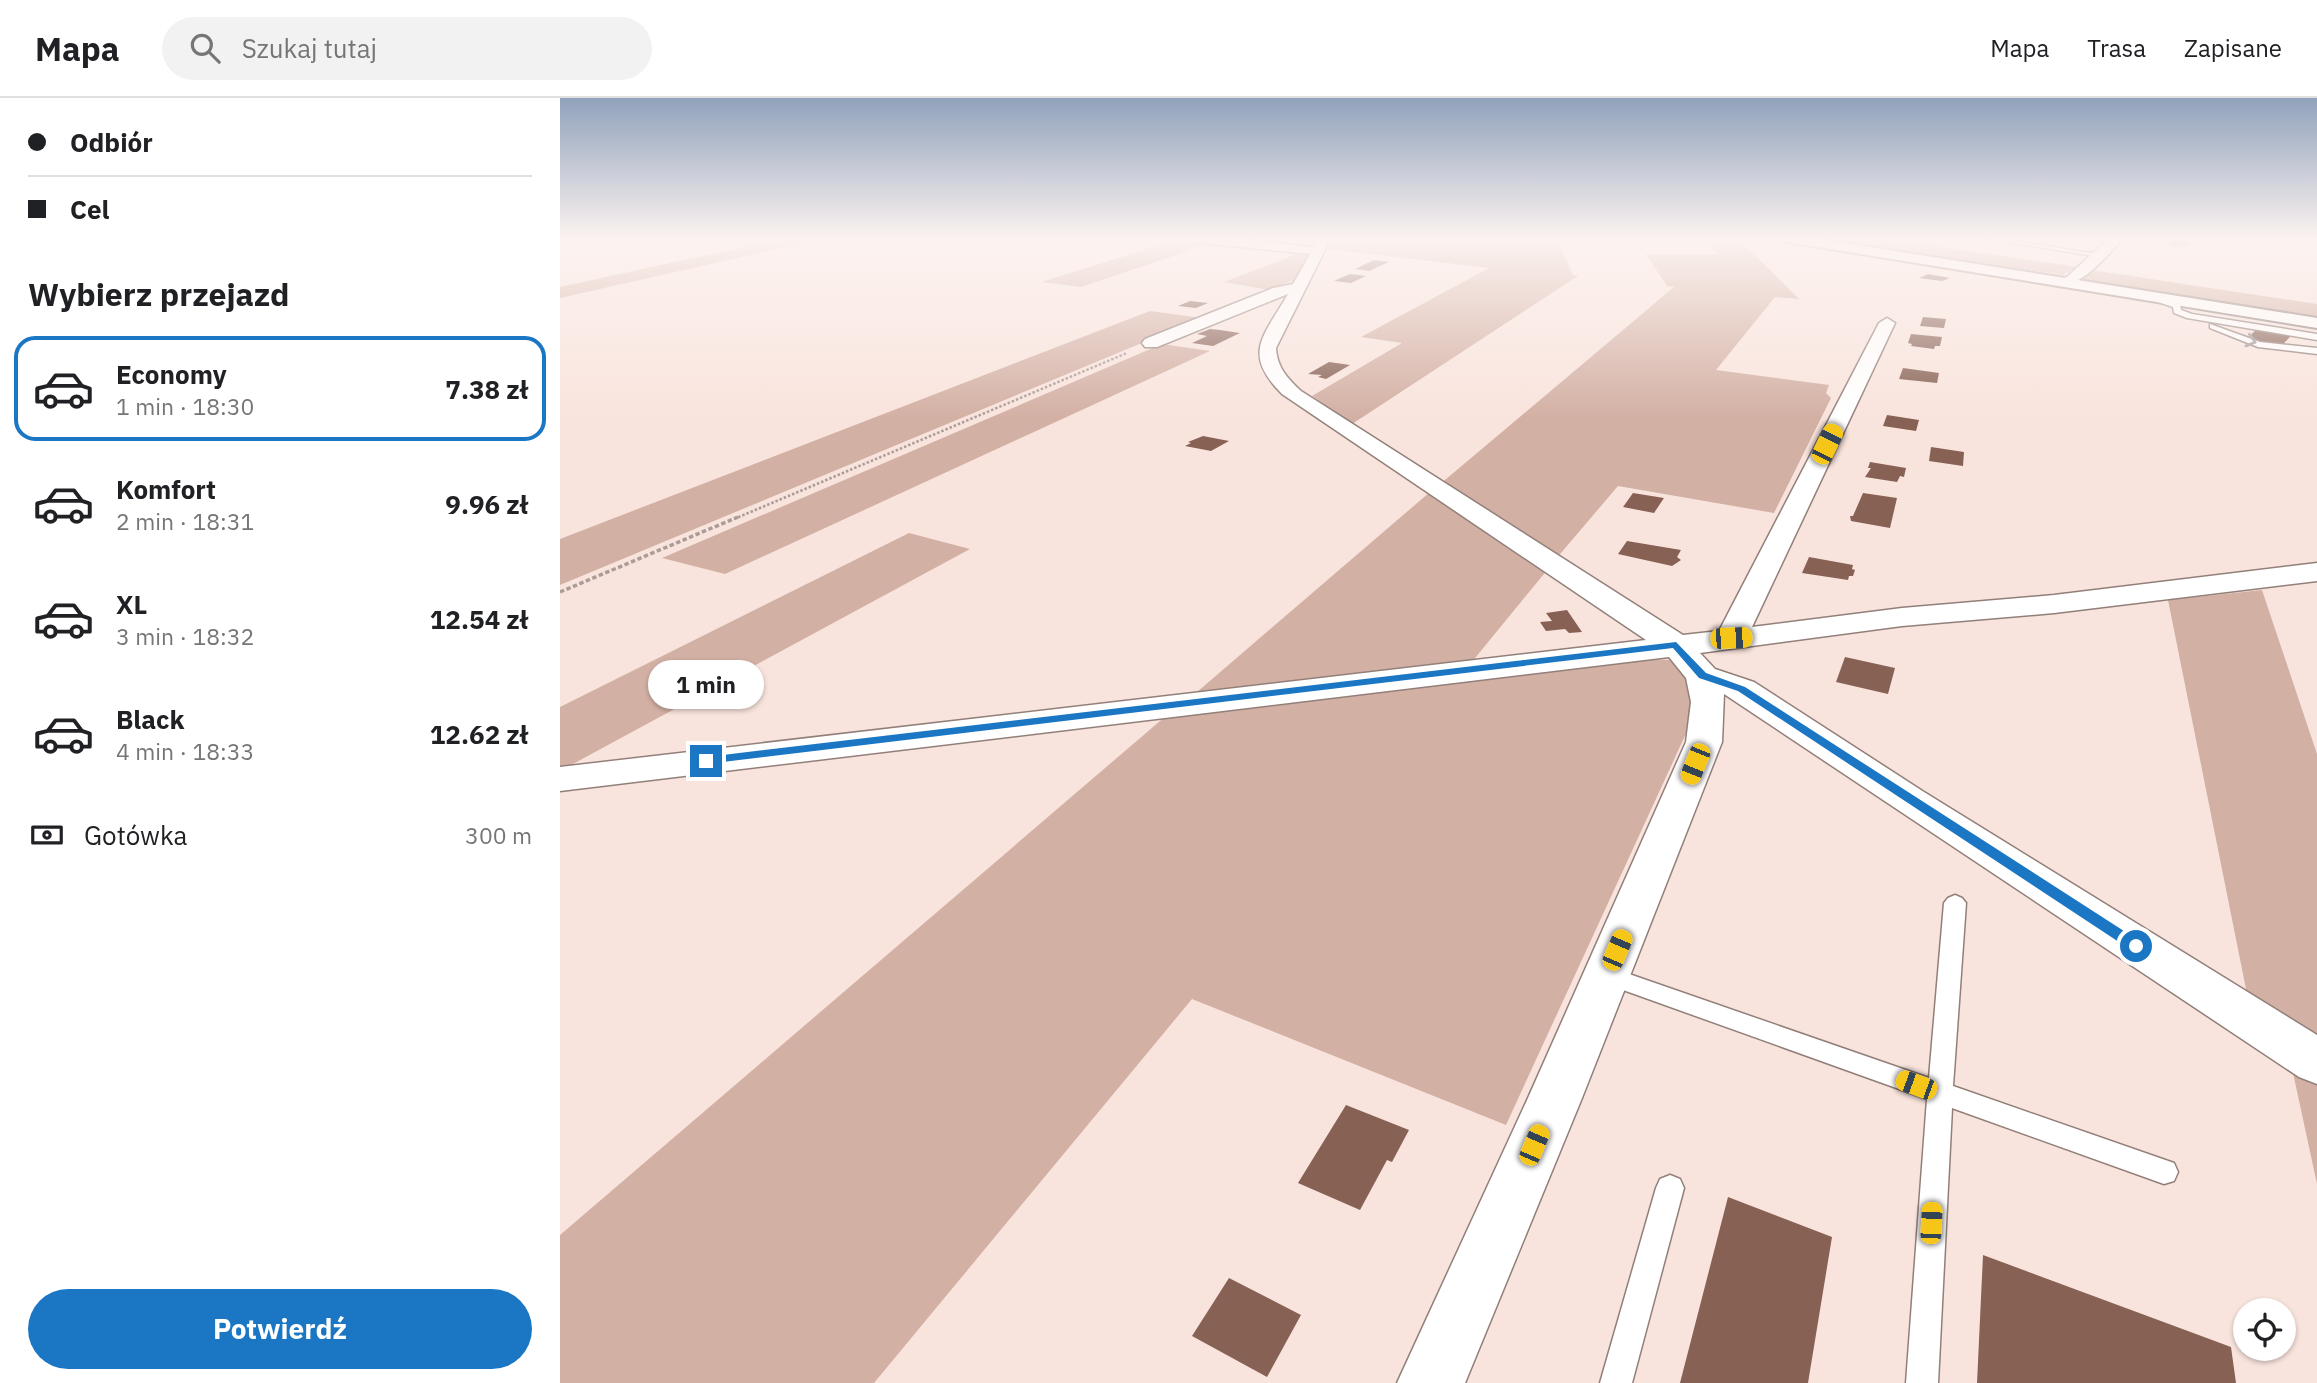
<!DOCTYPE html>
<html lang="pl">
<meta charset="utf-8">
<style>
:root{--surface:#fff;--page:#f2f2f2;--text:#202124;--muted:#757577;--line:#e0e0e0;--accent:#1b77c4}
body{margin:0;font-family:"IBM Plex Sans",sans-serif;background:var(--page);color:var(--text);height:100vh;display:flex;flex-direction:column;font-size:26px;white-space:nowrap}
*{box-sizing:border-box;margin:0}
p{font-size:23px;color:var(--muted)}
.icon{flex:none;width:38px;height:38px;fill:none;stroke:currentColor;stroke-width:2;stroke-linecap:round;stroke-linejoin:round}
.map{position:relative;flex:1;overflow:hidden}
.side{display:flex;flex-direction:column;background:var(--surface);width:560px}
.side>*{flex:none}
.banner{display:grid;align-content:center;height:154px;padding:0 28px;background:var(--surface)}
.buttons{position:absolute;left:1673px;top:1200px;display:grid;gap:14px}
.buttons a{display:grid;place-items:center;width:63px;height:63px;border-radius:50%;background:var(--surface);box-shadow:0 2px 5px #0004;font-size:35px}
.end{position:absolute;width:32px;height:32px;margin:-16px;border:9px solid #1b77c4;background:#fff;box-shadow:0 0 0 4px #fff}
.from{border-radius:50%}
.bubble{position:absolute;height:49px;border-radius:24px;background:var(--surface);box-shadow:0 2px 5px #0004;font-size:23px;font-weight:700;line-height:49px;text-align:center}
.car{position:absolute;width:21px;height:42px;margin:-21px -10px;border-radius:9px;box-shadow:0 0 5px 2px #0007;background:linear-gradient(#f5c518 24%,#345 0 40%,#f5c518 0 76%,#345 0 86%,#f5c518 0)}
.banner b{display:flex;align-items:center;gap:24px;height:66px;font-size:26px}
.banner b+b{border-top:2px solid var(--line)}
.banner i{width:18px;height:18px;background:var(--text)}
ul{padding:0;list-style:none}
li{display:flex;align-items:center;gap:21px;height:105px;margin:0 14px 10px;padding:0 14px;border:4px solid transparent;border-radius:21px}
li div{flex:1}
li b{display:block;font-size:26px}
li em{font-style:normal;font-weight:700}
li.selected{border-color:var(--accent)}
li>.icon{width:63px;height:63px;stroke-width:1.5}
h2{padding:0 28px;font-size:32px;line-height:84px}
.pay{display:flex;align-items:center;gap:18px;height:77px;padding:0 28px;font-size:26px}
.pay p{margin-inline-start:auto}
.button{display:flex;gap:14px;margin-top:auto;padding:14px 28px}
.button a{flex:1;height:80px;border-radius:42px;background:var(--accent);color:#fff;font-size:28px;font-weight:700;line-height:80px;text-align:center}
header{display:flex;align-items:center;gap:42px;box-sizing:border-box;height:98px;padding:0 35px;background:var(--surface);border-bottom:2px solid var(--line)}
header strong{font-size:33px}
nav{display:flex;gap:38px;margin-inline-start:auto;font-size:24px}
.search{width:490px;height:63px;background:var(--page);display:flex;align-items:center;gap:18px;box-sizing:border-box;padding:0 24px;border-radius:38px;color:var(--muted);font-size:26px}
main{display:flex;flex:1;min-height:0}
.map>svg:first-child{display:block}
.green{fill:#d3b0a4}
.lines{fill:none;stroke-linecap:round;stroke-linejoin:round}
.stream{stroke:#af887a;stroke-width:4.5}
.building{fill:#876154}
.lane-casing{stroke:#927f79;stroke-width:3}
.street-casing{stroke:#927f79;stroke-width:3}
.primary-casing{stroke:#927f79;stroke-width:4}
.path-far1{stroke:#ac9c97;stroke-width:2.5;stroke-dasharray:2.5 2;stroke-linecap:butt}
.path{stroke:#ac9c97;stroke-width:3.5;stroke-dasharray:4.5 2.5;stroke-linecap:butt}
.lane{fill:#fff;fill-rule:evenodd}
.street{fill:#fff;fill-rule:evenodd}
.primary{fill:#fff;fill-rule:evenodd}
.oneway{stroke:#9a9694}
.route{fill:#1b77c4}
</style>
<header>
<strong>Mapa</strong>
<div class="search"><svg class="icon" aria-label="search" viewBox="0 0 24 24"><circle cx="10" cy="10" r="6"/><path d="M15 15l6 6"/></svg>Szukaj tutaj</div>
<nav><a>Mapa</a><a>Trasa</a><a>Zapisane</a></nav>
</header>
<main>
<section class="side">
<div class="banner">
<b><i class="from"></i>Odbiór</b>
<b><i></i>Cel</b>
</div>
<h2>Wybierz przejazd</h2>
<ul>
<li class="selected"><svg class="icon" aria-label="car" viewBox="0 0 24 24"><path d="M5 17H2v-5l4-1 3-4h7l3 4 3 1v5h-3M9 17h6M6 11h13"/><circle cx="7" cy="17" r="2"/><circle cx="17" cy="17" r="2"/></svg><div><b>Economy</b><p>1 min · 18:30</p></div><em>7.38 zł</em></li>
<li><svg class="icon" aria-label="car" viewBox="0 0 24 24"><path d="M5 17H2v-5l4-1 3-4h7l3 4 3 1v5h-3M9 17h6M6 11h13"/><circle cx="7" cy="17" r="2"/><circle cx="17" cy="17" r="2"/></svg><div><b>Komfort</b><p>2 min · 18:31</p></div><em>9.96 zł</em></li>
<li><svg class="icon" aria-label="car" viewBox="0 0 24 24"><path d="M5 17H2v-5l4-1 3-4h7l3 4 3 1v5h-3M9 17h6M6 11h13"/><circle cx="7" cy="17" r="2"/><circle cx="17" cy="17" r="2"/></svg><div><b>XL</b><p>3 min · 18:32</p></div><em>12.54 zł</em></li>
<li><svg class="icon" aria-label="car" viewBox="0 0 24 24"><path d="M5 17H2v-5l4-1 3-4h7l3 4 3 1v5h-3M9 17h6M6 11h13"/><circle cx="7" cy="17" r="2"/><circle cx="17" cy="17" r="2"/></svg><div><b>Black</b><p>4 min · 18:33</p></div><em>12.62 zł</em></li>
</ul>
<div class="pay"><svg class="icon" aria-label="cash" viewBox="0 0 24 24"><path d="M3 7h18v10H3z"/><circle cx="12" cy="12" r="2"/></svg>Gotówka<p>300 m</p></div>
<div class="button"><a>Potwierdź</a></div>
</section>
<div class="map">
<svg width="1757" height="1285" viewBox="0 0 1757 1285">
<rect width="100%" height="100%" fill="#f9e4dd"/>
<!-- green -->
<path class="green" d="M225 140H266L0 200V189Z
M622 140 658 143 521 189 482 184Z
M773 140 997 141 1013 177 1018 178 789 328 754 304 758 302 752 298 842 245 801 239 929 170 768 151Z
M1145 140H1178L1239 201 1215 199 1156 272 1269 287 1266 295 1271 300 1214 415 1058 388 995 462 879 387 1114 189 1107 188 1086 156H1157Z
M1259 140H1321L1518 169 1502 177Z
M745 153 753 154 739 180 709 192 664 184Z
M1531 172 1757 206V219L1521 182Z
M590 213 642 220 0 487V441Z
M602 246 650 253 165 476 102 460Z
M870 394 988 471 911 565 630 600Z
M349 435 410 451 0 673V609Z
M1702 492 1757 656V940L1687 896 1608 502Z
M1053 560 1113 562 1133 584 1135 616 946 1027 632 901 314 1285H0V1137L607 617Z
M1730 961 1757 979V1086Z"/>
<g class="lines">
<!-- stream -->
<path class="stream" d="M1299 140 1301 145"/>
</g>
<!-- building -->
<path class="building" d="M1613 142 1631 144 1626 149 1607 147Z
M814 162 829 164 809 173 795 171Z
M790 176 806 178 791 185 774 183Z
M1368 176 1390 180 1382 183 1359 180Z
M630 203 648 205 636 210 618 208Z
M1363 219 1386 221 1384 230 1360 228Z
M650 231 660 232 680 235 653 248 632 245 647 238 637 236Z
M1697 231 1732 237 1721 248 1685 242Z
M1351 236 1382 239 1380 248H1375L1374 251 1351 248 1352 246 1348 245Z
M769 264 790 267 766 281 758 279 762 277 748 276Z
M1343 270 1379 275 1377 285 1339 281Z
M1327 317 1359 322 1356 333 1323 328Z
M643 338 669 343 651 353 625 348 631 345 628 344Z
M1371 349 1404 354 1403 368 1369 363Z
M1310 364 1346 370 1344 379 1340 378 1337 384 1305 379 1311 370H1308Z
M1073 395 1104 400 1094 415 1063 409Z
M1303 395 1337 400 1330 430 1291 423 1290 418H1293Z
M1067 443 1121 452 1117 459 1121 462 1112 468 1058 456Z
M1249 459 1293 467 1292 471 1295 472 1293 478H1289L1288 482 1242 475Z
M1007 512 1022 534 1009 535 1005 531 986 533 980 524 992 523 986 515Z
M1285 559 1335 570 1328 596 1276 584Z
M786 1007 849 1032 832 1064 827 1062 800 1112 738 1085Z
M1168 1099 1272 1139 1248 1285H1120Z
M1423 1157 1671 1249 1676 1285H1417Z
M669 1180 741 1217 707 1279 632 1238Z"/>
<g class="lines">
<defs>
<path id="lane" d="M1423 140H1439L1542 157 1539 159Z
M1592 197 1620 206 1621 212 1632 216 1757 236V242L1627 220 1614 215 1613 209 1589 201Z
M1650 226 1700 244 1757 250V256L1698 249 1650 230Z
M1395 797 1402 800 1406 805 1393 988 1614 1065 1618 1074 1614 1083 1604 1086 1392 1010 1378 1285H1346L1367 1001 1038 883 1035 877 1038 871 1046 868 1369 980 1384 805 1388 800Z
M1110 1077 1120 1081 1124 1090 1072 1285H1040L1096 1090 1100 1081Z"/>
<path id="street" d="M625 140H670L754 149 759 140H771L716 250C717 269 727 280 741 293L1123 537 1159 533 1319 225 1327 220 1335 225 1192 529 1342 510 1494 497 1757 465V483L1494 515 1342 528 1140 555 1155 571 1194 584 1364 694 1757 937V986L1739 979 1164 596 1162 644 1022 1000 905 1285H837L968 1000 1126 644 1131 604 1126 580 1109 559 0 693V669L1086 542 722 296C681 255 704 238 728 196L597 249H585L582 245 585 241 713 190 733 186 750 156 631 144Z
M1549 140H1563C1551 155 1519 191 1499 187L1496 184 1508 178Z"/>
<path id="primary" d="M1220 140H1253L1757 220V230L1227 144Z"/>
</defs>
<!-- lane casing -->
<use href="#lane" class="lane-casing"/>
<!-- street casing -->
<use href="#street" class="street-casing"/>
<!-- primary casing -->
<use href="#primary" class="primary-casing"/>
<!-- path-far1 -->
<path class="path-far1" d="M174 421 567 255"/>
<!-- path -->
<path class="path" d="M0 494 178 419"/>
<!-- lane -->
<use href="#lane" class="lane"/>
<!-- street -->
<use href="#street" class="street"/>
<!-- primary -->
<use href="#primary" class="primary"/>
</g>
<!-- one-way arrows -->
<defs><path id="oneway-chevron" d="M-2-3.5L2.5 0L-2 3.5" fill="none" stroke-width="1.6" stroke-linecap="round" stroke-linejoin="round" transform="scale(1.75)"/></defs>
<use class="oneway" href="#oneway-chevron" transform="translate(1691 243) rotate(16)"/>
<!-- sky -->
<linearGradient id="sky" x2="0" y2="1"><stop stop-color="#91a2bc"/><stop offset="0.44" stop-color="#fcf3f0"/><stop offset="1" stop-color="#fcf3f0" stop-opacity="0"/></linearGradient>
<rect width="1757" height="320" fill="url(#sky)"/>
<!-- route -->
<path class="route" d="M1116 544 1146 575 1185 589 1581 844 1583 848 1581 852H1571L1178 593 1139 580 1113 550 146 666 140 663 146 659Z"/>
</svg>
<div class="buttons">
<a><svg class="icon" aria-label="locate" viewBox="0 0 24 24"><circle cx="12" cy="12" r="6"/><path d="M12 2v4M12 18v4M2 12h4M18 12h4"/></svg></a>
</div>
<i class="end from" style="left:1576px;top:848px"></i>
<i class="end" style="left:146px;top:663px"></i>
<div class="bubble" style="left:88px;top:562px;width:116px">1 min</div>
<i class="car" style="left:1267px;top:346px;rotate:26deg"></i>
<i class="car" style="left:1171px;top:540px;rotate:88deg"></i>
<i class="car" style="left:1135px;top:666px;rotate:202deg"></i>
<i class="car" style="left:1057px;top:852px;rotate:23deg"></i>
<i class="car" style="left:1356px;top:987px;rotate:290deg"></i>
<i class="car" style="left:974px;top:1047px;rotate:23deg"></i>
<i class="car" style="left:1371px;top:1125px;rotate:3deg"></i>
</div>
</main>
